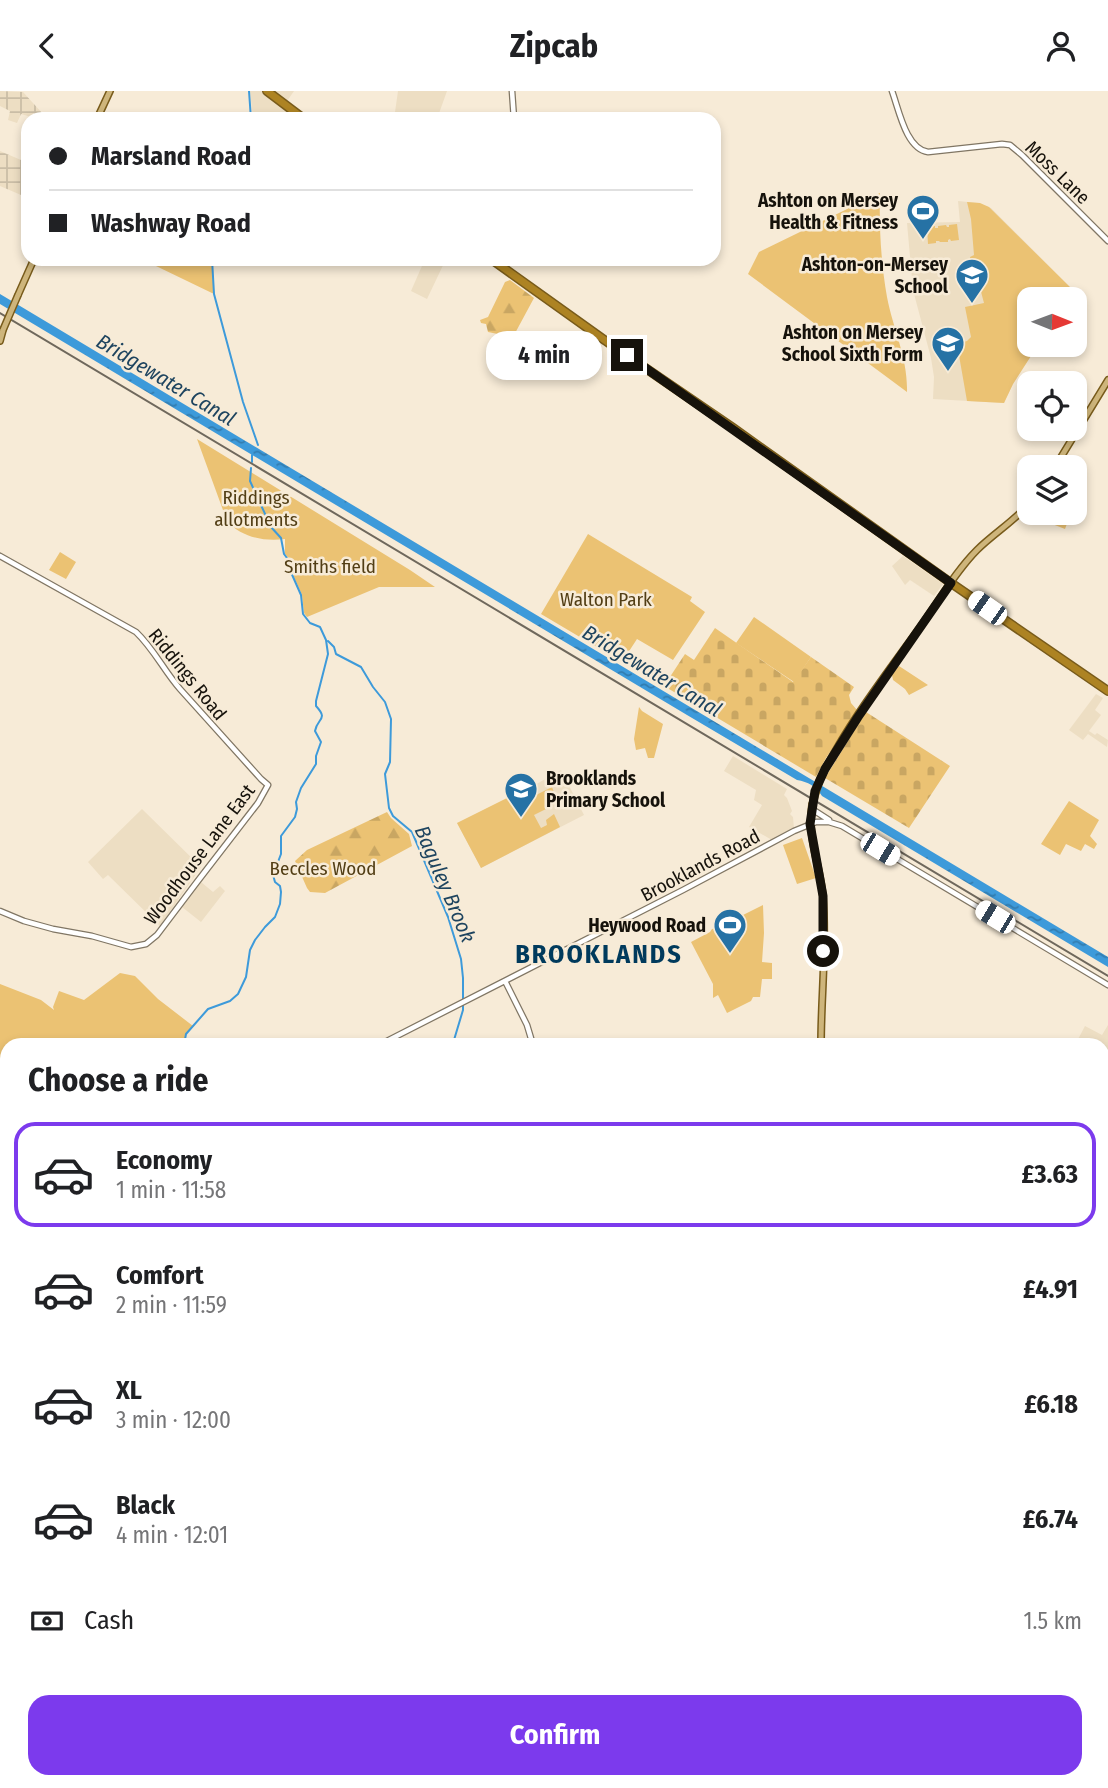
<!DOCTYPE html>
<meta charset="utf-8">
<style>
:root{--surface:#fff;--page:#f6f6f6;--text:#202124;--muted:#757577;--line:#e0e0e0;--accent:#7c3aed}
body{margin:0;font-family:"Fira Sans Condensed",sans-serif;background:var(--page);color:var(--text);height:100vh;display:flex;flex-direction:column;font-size:26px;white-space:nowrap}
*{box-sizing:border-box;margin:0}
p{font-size:23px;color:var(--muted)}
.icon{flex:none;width:38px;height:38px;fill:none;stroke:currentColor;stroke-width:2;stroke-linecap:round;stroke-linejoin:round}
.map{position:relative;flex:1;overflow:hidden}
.drawer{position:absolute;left:0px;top:947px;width:1110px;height:751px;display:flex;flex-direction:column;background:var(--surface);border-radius:21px 21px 0 0;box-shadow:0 4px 10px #0003}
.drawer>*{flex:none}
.top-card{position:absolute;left:21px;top:21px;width:700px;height:154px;border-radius:21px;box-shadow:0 4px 10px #0003;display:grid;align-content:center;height:154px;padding:0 28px;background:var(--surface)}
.needle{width:46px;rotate:91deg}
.buttons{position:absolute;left:1017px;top:196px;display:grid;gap:14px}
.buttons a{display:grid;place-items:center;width:70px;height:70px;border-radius:14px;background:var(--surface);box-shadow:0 4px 10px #0003;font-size:35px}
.end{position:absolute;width:32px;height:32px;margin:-16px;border:9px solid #16120b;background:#fff;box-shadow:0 0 0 4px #fff}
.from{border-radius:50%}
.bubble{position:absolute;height:49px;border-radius:21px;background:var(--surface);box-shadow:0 4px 10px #0003;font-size:23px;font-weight:700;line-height:49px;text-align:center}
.car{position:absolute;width:21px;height:42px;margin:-21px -10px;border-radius:9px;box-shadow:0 0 5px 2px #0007;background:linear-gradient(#fff 24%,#345 0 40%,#fff 0 76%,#345 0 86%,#fff 0)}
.top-card b{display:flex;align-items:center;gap:24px;height:66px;font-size:26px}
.top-card b+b{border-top:2px solid var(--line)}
.top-card i{width:18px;height:18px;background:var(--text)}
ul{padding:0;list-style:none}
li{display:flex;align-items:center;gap:21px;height:105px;margin:0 14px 10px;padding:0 14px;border:4px solid transparent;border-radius:21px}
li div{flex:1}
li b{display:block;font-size:26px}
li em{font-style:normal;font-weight:700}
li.current{border-color:var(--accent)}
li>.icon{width:63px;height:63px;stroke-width:1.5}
h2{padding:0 28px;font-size:32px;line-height:84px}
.pay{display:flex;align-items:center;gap:18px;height:77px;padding:0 28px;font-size:26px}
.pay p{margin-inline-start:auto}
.cta{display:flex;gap:14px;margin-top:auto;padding:14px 28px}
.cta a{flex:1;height:80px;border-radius:21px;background:var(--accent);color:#fff;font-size:28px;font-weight:700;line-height:80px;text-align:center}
header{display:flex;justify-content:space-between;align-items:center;height:91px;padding:0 28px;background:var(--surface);font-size:32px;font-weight:700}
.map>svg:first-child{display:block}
.built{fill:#eddec3}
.industrial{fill:url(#industrial-grid)}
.forest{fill:url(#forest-firs)}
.cemetery{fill:url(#cemetery-stones)}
.green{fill:#ebc273}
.water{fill:url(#water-ripples)}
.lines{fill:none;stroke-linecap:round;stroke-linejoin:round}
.stream{stroke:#3d9ada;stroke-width:2}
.minor-casing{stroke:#807664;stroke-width:7}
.major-casing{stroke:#785b1b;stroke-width:8}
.highway-casing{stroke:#785b1b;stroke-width:10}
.minor{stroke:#fff;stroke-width:4.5}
.major{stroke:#ceb57b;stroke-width:5}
.highway{stroke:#ad8323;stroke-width:7}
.tram{stroke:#6f685c;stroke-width:2}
.major-bridge-casing{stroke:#785b1b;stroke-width:8;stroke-linecap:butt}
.major-bridge{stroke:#ceb57b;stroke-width:5}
.route{stroke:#16120b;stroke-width:9}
.labels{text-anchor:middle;stroke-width:5;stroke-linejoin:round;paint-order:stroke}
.street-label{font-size:19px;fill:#16120b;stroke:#f7ebd7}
.poi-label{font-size:19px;font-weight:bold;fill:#16120b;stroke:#f7ebd7;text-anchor:end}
.park-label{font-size:19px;fill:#523e15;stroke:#f7ebd7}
.water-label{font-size:21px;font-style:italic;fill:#1e445f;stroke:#f7ebd7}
.district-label{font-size:26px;font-weight:bold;letter-spacing:2px;fill:#003a5c;stroke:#f7ebd7}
</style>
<header><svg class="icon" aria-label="back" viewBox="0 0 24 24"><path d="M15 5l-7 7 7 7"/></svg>Zipcab<svg class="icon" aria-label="person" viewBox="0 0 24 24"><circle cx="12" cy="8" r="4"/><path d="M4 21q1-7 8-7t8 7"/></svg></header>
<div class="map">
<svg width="1108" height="1697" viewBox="0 0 1108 1697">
<defs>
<pattern id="industrial-grid" width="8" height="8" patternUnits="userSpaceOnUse" patternTransform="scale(1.75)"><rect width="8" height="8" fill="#eddec3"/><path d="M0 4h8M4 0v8" fill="none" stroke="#cabda6"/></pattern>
<pattern id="forest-firs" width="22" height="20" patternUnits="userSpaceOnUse" patternTransform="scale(1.75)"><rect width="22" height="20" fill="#ebc273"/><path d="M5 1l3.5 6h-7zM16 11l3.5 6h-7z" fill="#c9a662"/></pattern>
<pattern id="cemetery-stones" width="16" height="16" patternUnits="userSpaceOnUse" patternTransform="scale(1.75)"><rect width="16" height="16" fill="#ebc273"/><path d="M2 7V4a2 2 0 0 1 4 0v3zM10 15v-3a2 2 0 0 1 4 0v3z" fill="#c9a662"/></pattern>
<pattern id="water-ripples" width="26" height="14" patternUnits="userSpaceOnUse" patternTransform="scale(1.75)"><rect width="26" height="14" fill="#3d9ada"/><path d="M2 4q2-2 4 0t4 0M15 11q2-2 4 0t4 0" fill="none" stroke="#327caf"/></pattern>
</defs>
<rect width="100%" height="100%" fill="#f7ebd7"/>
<!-- built -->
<path class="built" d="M250 0H294L283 16 287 21 282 28H253Z
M398 0H447L437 28H394Z
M958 110 978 112 991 117 1075 201 1068 208H1029V254H1038L1013 293 1004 312 933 308 934 286 931 267 913 199 907 132 960 131Z
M425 168H446L427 208 411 200Z
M903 465 943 493 934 505 910 489 905 494 892 475Z
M1096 603 1103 607 1095 619 1101 624 1089 640 1095 644 1097 642 1108 649 1107 656 1088 643 1083 649 1069 639Z
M733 665 787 698 784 704 787 707 792 720 790 723 793 726 794 738 772 749 749 736 762 714 754 709 756 699 724 680Z
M561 679 584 724 481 777 457 732 533 695Z
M142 718 201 776 160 835 108 784 103 788 88 771Z
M201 791 213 801 220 795 225 800 201 831 182 816Z
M1108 934V972L1103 974 1102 954H1075L1085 935 1102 944Z
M741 1691H807L809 1697H742Z"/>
<!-- industrial -->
<path class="industrial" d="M0 0 23 1 43 23 38 28 21 23 17 32 8 29 10 20 0 15Z
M0 60 28 72V107L0 95Z"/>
<!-- forest -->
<path class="forest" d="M510 189 534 207 513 246 488 241 486 233 481 232 480 229 488 226 505 191Z
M387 721 391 727 409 743 412 755 325 802 310 801 307 797 295 770 307 759Z"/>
<!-- cemetery -->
<path class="cemetery" d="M715 537 793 591 811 566 854 596 849 604 851 612 857 619 826 667 816 686 664 595 685 563 694 569Z
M866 621 950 675 909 737 825 687Z"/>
<!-- green -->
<path class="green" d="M880 102C879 136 881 172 887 206 893 238 908 267 907 301L748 183 759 161Z
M967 111 980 112 989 116 1075 201 1068 208H1029V254H1038L1013 293 1004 312 967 310 957 253 967 250 971 246 965 216 984 212 980 197 976 195 970 166 974 164 971 128Z
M957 133 959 149 951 150 950 148 948 149V151H940L939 150H936V152L928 153 927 136 935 135V137H938V135L946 134 947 136H949V134Z
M159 168H212L214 203 156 175Z
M197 348 410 479 435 496H379L307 526 304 522 302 504 291 479V470L285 463V448C264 451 241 446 227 430Z
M1045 422H1071L1065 438 1042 429Z
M588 443 692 506 690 510 705 521 673 569 637 548 622 571 541 523Z
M60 461 76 471 66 488 49 479Z
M754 526 811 566 794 591 736 552Z
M899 575 928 594 909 604 905 598 893 589 892 584Z
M639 616 642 620 663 633 654 667H648L645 657 636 659 634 648Z
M552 696 558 712 550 714V716L534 724 541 737 547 734 546 729 554 723 560 736 481 777 457 732 515 703 520 702 522 711Z
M1069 710 1099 729 1090 745 1097 753 1094 758 1085 753 1081 760 1066 753 1060 764 1041 753Z
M802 747 816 787 797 793 783 754Z
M763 814 764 842 762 871 772 872V888H762L760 906H753L751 910 727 922 718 904 713 907V893L691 851 710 841 712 838 717 837Z
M120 882 135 885 158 908 193 935 186 943 184 954H7V1090L0 1094V893L41 909 54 919 53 916 59 900 84 909Z
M279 1691V1690L351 1691 348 1697H277Z
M974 1691H1005V1696L1007 1691 1014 1692 1015 1691H1033L1026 1697H982Z"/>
<!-- water -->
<path class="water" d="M0 203 1108 866V876L822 705C816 695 808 691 797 689L687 624 0 213Z"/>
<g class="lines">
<!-- stream -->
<path class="stream" d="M249 0 251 28
M212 168 214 203 243 311 258 354
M252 364V371
M328 550 334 556 336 563 361 576 373 596 385 611 391 628 390 671 385 683 389 717 393 725 412 741 448 826 461 868 463 887V919L454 949 451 954
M184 954 186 943 208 918 230 910 238 903 246 886 250 859 255 849 265 836 275 826 280 813 281 801 280 795 275 791 273 784 281 763V745L295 726 297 718 296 711 301 697 316 673V665L321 651 315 640C317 627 329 629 316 615V610L328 563 326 549 320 536 310 532 303 523 301 504 290 479V471L284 463 281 447 271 436 250 390 251 377
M0 1027 7 1010
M255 1697 260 1690"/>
<defs>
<path id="minor" d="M512 0 514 28
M892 0C899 19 906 58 928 61L1002 53 1010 54 1022 64 1108 150
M0 465 136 541C154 558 164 580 180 598L261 688 268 694 258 712 197 791 157 844 146 853 131 856 92 845 53 838 24 830 0 820
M815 720 829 729
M505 890 527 934 533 954
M379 954 683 799 794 740 816 731H829L842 735 1108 894
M0 1148 7 1144
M1102 1200H1108
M642 1690V1697"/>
<path id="major" d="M97 28 110 0
M18 204 34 168
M0 250 3 239
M1055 376 1108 289
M820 688C848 632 887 582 923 532 940 508 956 480 977 459 993 443 1013 431 1029 413
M812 714C807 747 820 773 823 806 827 855 821 905 821 954
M1102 1220 1108 1210
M0 1564 7 1566
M146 1690 149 1697
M934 1690V1697
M1057 1690 1063 1697"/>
<path id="highway" d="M267 0 304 28
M491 168 603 248 733 337 951 492 1108 600"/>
</defs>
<!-- minor casing -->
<use href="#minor" class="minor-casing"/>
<!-- major casing -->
<use href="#major" class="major-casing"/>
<!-- highway casing -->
<use href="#highway" class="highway-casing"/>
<!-- minor -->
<use href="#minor" class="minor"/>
<!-- major -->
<use href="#major" class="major"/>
<!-- highway -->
<use href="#highway" class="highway"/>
<!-- tram -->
<path class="tram" d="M0 222 1108 885"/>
<defs>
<path id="major-bridge" d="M3 239 18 204
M812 714 820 688"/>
</defs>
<!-- major-bridge casing -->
<use href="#major-bridge" class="major-bridge-casing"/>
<!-- major-bridge -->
<use href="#major-bridge" class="major-bridge"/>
</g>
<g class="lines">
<!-- route -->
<path class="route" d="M627 264 951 492 858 626 825 678 815 700 810 733 823 805V860"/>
</g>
<!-- icons -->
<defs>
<symbol id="stadium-pin" viewBox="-11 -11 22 30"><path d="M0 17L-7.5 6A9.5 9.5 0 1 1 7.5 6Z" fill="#2672a5" stroke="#f7ebd7"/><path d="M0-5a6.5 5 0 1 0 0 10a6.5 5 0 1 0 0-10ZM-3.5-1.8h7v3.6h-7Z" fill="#fff"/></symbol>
<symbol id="school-pin" viewBox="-11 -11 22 30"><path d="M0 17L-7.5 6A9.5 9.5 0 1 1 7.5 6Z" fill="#2672a5" stroke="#f7ebd7"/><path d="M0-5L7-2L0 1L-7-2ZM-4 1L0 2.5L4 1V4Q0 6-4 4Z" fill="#fff"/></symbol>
<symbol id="university-pin" viewBox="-11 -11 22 30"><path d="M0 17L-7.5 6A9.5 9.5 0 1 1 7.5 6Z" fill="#2672a5" stroke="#f7ebd7"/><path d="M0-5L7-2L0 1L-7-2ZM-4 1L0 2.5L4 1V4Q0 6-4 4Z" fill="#fff"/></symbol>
</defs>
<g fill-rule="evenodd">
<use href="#stadium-pin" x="904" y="101" width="38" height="52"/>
<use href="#school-pin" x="953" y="165" width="38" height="52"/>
<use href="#university-pin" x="929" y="233" width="38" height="52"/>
<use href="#school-pin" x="502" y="679" width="38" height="52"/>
<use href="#stadium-pin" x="711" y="815" width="38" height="52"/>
</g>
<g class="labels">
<!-- street labels -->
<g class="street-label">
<text transform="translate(1058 81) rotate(44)" y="7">Moss Lane</text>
<text transform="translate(188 583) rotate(51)" y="7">Riddings Road</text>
<text transform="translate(199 763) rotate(-53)" y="7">Woodhouse Lane East</text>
<text transform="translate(700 774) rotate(-28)" y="7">Brooklands Road</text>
</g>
<!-- poi labels -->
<g class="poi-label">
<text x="898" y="116">Ashton on Mersey<tspan x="898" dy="22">Health &amp; Fitness</tspan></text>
<text x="948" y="180">Ashton-on-Mersey<tspan x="948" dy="22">School</tspan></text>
<text x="923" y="248">Ashton on Mersey<tspan x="923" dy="22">School Sixth Form</tspan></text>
<text x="546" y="694" text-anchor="start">Brooklands<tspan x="546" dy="22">Primary School</tspan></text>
<text x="706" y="841">Heywood Road</text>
</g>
<!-- park labels -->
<g class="park-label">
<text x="256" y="413">Riddings<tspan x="256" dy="22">allotments</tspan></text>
<text x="330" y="482">Smiths field</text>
<text x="606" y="515">Walton Park</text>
<text x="323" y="784">Beccles Wood</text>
</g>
<!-- water labels -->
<g class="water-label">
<text transform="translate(166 289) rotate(31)" y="7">Bridgewater Canal</text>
<text transform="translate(652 580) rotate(31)" y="7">Bridgewater Canal</text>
<text transform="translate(445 793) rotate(67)" y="7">Baguley Brook</text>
</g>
<!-- district labels -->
<g class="district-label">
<text x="599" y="872">BROOKLANDS</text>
</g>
</g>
</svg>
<div class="buttons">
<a><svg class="needle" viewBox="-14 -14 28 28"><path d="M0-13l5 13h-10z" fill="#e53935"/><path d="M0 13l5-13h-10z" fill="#757577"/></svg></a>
<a><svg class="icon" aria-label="locate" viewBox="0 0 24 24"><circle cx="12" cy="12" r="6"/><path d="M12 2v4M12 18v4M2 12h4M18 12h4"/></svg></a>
<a><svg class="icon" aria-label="layers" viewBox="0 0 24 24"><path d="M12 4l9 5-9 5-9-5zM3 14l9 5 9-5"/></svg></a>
</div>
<i class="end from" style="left:823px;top:860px"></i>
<i class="end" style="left:627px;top:264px"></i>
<div class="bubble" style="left:486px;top:240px;width:116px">4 min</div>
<i class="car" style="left:987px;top:517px;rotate:305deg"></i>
<i class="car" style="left:880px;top:758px;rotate:121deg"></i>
<i class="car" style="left:995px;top:826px;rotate:301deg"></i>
<div class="top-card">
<b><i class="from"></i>Marsland Road</b>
<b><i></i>Washway Road</b>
</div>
<section class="drawer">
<h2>Choose a ride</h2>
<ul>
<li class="current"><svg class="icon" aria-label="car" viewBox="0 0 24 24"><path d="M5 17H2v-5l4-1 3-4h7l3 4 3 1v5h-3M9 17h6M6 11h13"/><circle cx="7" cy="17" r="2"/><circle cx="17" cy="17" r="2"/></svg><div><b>Economy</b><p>1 min · 11:58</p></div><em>£3.63</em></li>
<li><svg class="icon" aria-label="car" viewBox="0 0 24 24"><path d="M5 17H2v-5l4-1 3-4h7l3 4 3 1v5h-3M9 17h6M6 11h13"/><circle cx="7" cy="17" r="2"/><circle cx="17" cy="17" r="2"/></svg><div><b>Comfort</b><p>2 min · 11:59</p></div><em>£4.91</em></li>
<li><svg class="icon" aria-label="car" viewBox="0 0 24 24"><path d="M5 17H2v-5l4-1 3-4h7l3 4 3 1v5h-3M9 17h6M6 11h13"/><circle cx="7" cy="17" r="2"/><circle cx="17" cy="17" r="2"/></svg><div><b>XL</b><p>3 min · 12:00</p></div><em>£6.18</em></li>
<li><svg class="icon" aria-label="car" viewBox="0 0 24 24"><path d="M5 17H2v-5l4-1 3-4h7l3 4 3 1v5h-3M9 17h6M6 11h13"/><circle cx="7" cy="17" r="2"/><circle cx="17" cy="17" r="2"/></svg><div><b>Black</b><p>4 min · 12:01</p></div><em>£6.74</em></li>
</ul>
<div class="pay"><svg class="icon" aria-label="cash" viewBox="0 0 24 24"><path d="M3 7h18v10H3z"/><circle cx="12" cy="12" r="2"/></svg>Cash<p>1.5 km</p></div>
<div class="cta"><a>Confirm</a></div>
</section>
</div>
